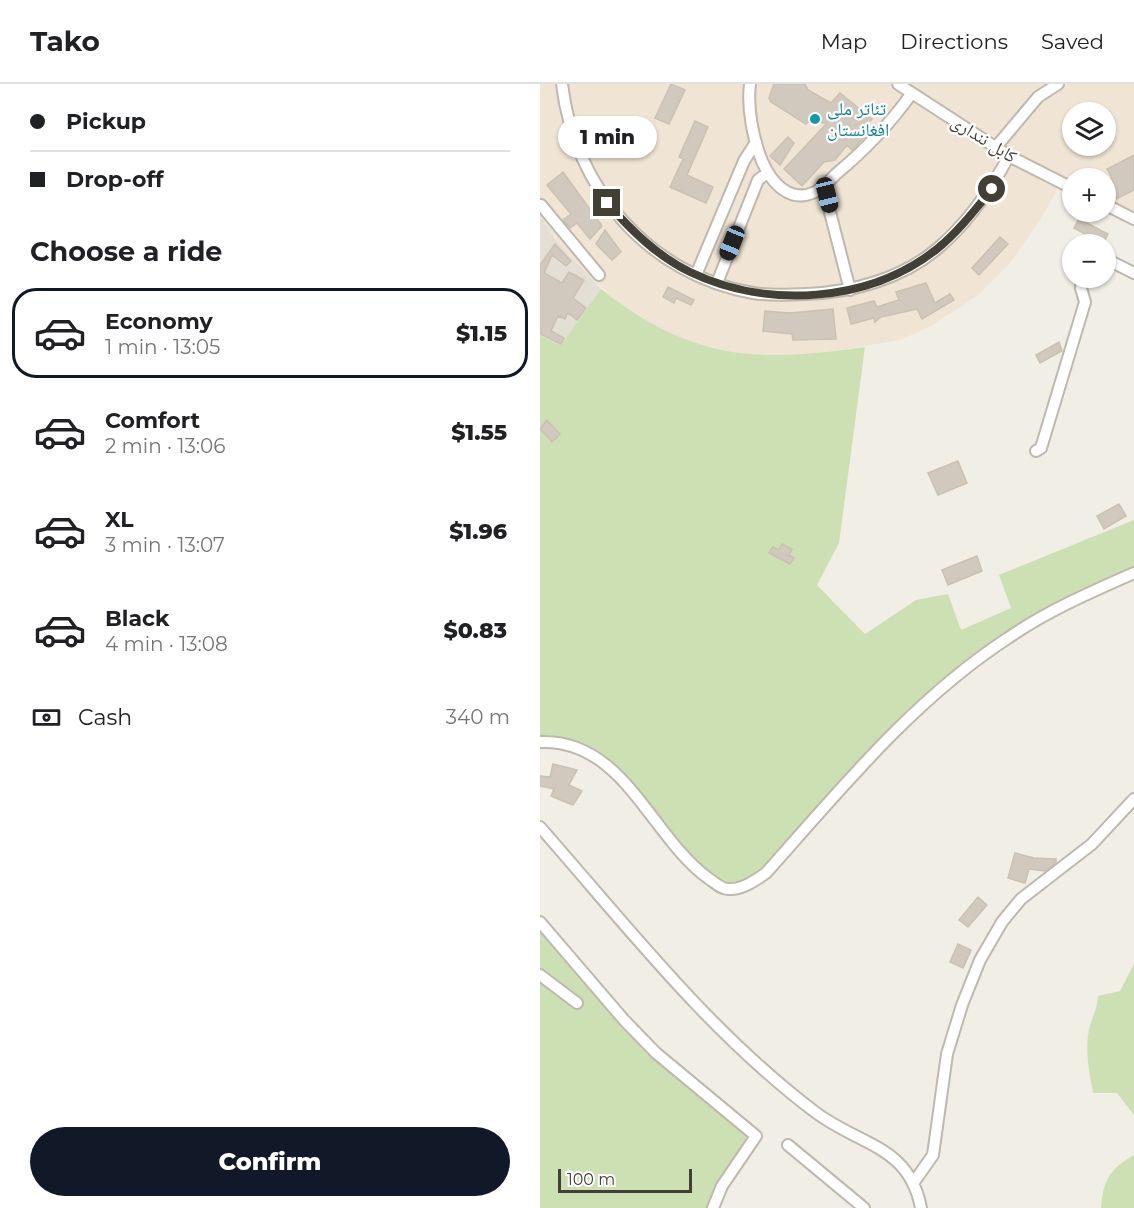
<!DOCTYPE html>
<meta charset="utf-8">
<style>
:root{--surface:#fff;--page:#f2f2f2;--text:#202124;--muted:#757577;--line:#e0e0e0;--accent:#111827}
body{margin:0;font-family:Montserrat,"Noto Naskh Arabic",sans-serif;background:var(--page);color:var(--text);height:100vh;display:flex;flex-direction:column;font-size:22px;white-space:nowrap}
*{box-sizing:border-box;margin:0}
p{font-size:20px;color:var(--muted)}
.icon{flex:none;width:33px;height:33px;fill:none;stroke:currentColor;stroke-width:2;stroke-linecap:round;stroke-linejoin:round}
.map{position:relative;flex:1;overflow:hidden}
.panel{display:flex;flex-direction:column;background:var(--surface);width:540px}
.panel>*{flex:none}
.guide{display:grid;align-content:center;height:132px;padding:0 30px;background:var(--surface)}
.fabs{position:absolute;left:522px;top:18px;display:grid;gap:12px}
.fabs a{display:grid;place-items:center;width:54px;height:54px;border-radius:50%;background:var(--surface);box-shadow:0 2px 4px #0004;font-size:30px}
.scale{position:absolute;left:18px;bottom:15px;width:134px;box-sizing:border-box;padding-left:6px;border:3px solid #433e36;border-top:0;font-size:16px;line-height:21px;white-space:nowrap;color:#433e36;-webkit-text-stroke:4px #fff;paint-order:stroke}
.end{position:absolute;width:27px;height:27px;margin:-14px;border:8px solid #433e36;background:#fff;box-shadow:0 0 0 3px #fff}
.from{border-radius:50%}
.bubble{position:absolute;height:42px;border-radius:21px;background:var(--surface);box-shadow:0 2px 4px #0004;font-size:20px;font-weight:800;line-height:42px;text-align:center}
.car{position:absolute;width:18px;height:36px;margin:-18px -9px;border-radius:8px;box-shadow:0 0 4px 2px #0007;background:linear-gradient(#222 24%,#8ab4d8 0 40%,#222 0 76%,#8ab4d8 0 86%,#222 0)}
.guide b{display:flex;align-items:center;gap:21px;height:57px;font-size:22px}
.guide b+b{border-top:2px solid var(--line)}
.guide i{width:15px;height:15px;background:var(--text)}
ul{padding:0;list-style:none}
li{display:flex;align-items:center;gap:18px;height:90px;margin:0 12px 9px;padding:0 18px;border:3px solid transparent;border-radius:24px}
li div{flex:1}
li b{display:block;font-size:22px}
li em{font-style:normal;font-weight:800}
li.active{border-color:var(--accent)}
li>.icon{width:54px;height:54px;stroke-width:1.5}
h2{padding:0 30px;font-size:27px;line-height:72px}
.pay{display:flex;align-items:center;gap:15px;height:66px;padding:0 30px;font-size:22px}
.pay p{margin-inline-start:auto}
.action{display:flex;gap:12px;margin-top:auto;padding:12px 30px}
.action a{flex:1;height:69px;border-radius:36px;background:var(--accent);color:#fff;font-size:24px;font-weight:800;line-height:69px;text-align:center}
header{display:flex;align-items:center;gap:36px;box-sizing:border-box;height:84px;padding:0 30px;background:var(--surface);border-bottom:2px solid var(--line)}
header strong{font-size:28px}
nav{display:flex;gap:33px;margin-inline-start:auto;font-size:21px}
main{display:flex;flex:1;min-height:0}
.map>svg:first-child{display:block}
.residential{fill:#e4dfd5}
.commercial{fill:#f0e4d4;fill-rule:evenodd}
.green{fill:#cce0b4}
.building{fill:#d1c9bd;stroke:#cbc1b1;stroke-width:1.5}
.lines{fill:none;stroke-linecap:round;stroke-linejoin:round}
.minor-casing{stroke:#beb8ad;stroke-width:14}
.minor{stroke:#fff;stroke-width:10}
.route{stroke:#433e36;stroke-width:8}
.culture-dot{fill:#0f9aa8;stroke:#fff;stroke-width:2}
.labels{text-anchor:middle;stroke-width:4.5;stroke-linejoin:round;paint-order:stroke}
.culture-label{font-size:18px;fill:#0d838f;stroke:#fff;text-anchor:start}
.street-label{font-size:18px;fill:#433e36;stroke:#fff}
</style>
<header>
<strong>Tako</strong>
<nav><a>Map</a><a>Directions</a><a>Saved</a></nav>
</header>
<main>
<section class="panel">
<div class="guide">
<b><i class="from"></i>Pickup</b>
<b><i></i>Drop-off</b>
</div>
<h2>Choose a ride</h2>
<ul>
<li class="active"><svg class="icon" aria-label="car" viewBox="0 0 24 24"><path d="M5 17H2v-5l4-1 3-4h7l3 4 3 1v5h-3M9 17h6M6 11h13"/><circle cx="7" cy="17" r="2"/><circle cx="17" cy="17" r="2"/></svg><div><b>Economy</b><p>1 min · 13:05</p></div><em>$1.15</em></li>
<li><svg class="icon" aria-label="car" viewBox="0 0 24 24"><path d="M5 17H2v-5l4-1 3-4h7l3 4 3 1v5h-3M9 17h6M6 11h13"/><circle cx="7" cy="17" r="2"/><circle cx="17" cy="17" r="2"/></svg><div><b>Comfort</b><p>2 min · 13:06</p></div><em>$1.55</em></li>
<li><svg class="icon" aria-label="car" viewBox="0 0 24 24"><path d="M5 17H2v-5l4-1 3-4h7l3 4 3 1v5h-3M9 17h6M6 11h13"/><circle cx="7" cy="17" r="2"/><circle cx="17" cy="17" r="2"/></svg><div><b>XL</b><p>3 min · 13:07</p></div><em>$1.96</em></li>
<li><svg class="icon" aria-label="car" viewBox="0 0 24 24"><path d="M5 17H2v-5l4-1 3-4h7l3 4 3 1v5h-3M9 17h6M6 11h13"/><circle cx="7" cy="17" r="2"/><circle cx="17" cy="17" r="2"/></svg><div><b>Black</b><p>4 min · 13:08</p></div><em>$0.83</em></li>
</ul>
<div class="pay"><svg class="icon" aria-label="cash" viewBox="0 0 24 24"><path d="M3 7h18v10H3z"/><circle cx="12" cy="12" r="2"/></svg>Cash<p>340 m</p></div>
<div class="action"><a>Confirm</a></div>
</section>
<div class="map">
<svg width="594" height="1124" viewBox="0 0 594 1124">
<rect width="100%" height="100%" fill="#f1eee6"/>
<!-- residential -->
<path class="residential" d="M0 131 15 155 61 205 21 262 0 252Z"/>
<!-- commercial -->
<path class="commercial" d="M0 0H594V135L566 121V94H532V104L521 99 500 136 470 179 437 212 393 241 360 256 264 272 217 271 173 265 134 253 76 217 30 173 0 133ZM532 28H566V62H532Z"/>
<!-- green -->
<path class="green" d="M61 205C151 276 215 279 325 263L299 459 277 501 325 550 376 516 408 510 421 546 471 524 459 491 594 436V482C550 502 504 522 464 549 369 612 297 701 222 785 213 791 200 800 189 799 161 796 106 711 85 690 77 682 67 672 57 666 42 655 18 653 0 651V252L21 261Z
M0 838 84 936 216 1052 173 1124H0Z
M594 880V1031L577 1009H553C549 987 545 967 549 945 552 933 557 926 558 912L580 907Z
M594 1071V1124H561C563 1097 570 1084 594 1071Z"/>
<!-- building -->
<path class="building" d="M131 0 145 6 129 40 115 34Z
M234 0H265L268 6 291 19 300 9 332 35 325 42 330 47 312 66 307 61 295 76 284 78 262 102 244 85 287 39 268 38 266 40 231 18 229 14Z
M155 37 168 43 147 91 173 103 166 119 130 103 143 75 139 73Z
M248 53 254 59 240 81 230 72Z
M594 71V106L574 116 566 99 572 94 567 85Z
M23 88 62 142 50 155 37 139 30 144 23 136 31 130 7 101Z
M539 135 568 150 563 160 534 144Z
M65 146 81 168 72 176 56 160Z
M460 153 468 160 439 191 432 184Z
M15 160 31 177 26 182 12 171 4 189 22 199 29 188 44 196 33 214 46 224 37 236 28 229 25 235 18 232 11 247 24 254 21 260 0 250V181Z
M386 199 395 219 410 210 414 216 382 235 377 225 341 233 335 238 334 234 311 240 307 224 334 217 337 223 359 216 356 208Z
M128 203 154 216 151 221 136 214 134 219 123 213Z
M293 225 296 255 253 256 252 250 223 247 225 227 250 229Z
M519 258 522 267 500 279 496 271Z
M7 336 20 350 12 358 0 345Z
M418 377 427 399 398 411 388 389Z
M579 420 586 432 564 445 557 432Z
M242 460 252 465 249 471 254 474 250 480 229 469 233 463 239 466Z
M437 472 442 487 408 501 402 486Z
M13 680 37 686 29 701 42 707 33 721 11 712 14 705 0 702V692L10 693Z
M475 769 494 774 516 775V778L505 787 489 785 485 799 468 794Z
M438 813 447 821 428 843 419 836Z
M418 860 431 866 423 884 410 878Z"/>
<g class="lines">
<defs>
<path id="minor" d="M22 0C34 103 108 191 213 209 231 212 249 211 267 210 313 208 361 195 397 165 428 139 450 107 469 72
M210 0C207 24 213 55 222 77 231 98 249 120 275 108 282 105 290 96 296 90 325 66 350 40 372 9
M358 0 469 72 532 104
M456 63 498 13 518 0
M283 101 310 206
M1 121 59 191
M566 121 594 135
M566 175 594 189
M156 191 204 77 216 58
M177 199 218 96 227 89
M496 367 501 364 545 218 541 204 542 194
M0 658C83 654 111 753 168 794 174 798 181 805 188 805 202 806 216 796 226 789 301 705 373 616 468 554 507 527 551 508 594 489
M0 743C87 842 169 948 275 1028 320 1062 369 1061 381 1124
M0 838 84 936 116 969 216 1052 182 1102 173 1124
M0 891 37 919
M248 1061 324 1124
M374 1098 393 1071 407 970 422 921 440 876 462 838 481 815 552 760 594 715"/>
</defs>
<!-- minor casing -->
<use href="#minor" class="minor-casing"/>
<!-- minor -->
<use href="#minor" class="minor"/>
</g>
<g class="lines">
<!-- route -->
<path class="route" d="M67 119C91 146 117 172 150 188 227 225 329 219 397 165 418 148 435 126 452 105"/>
</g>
<!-- markers -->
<circle class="culture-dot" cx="275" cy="35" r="6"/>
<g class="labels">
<!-- culture labels -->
<g class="culture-label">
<text x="287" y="31">تئاتر ملی<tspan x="287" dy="21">افغانستان</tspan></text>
</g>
<!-- street labels -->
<g class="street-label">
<text transform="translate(444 55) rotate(32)" y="6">کابل ننداری</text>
</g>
</g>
</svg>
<div class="fabs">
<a><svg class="icon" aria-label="layers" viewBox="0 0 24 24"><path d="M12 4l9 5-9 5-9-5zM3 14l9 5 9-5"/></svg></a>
<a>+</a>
<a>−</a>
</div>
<div class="scale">100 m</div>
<i class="end from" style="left:452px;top:105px"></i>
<i class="end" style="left:67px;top:119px"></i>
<div class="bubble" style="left:18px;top:32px;width:99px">1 min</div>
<i class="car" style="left:287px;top:111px;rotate:166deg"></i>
<i class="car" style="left:192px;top:159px;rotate:202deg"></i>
</div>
</main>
